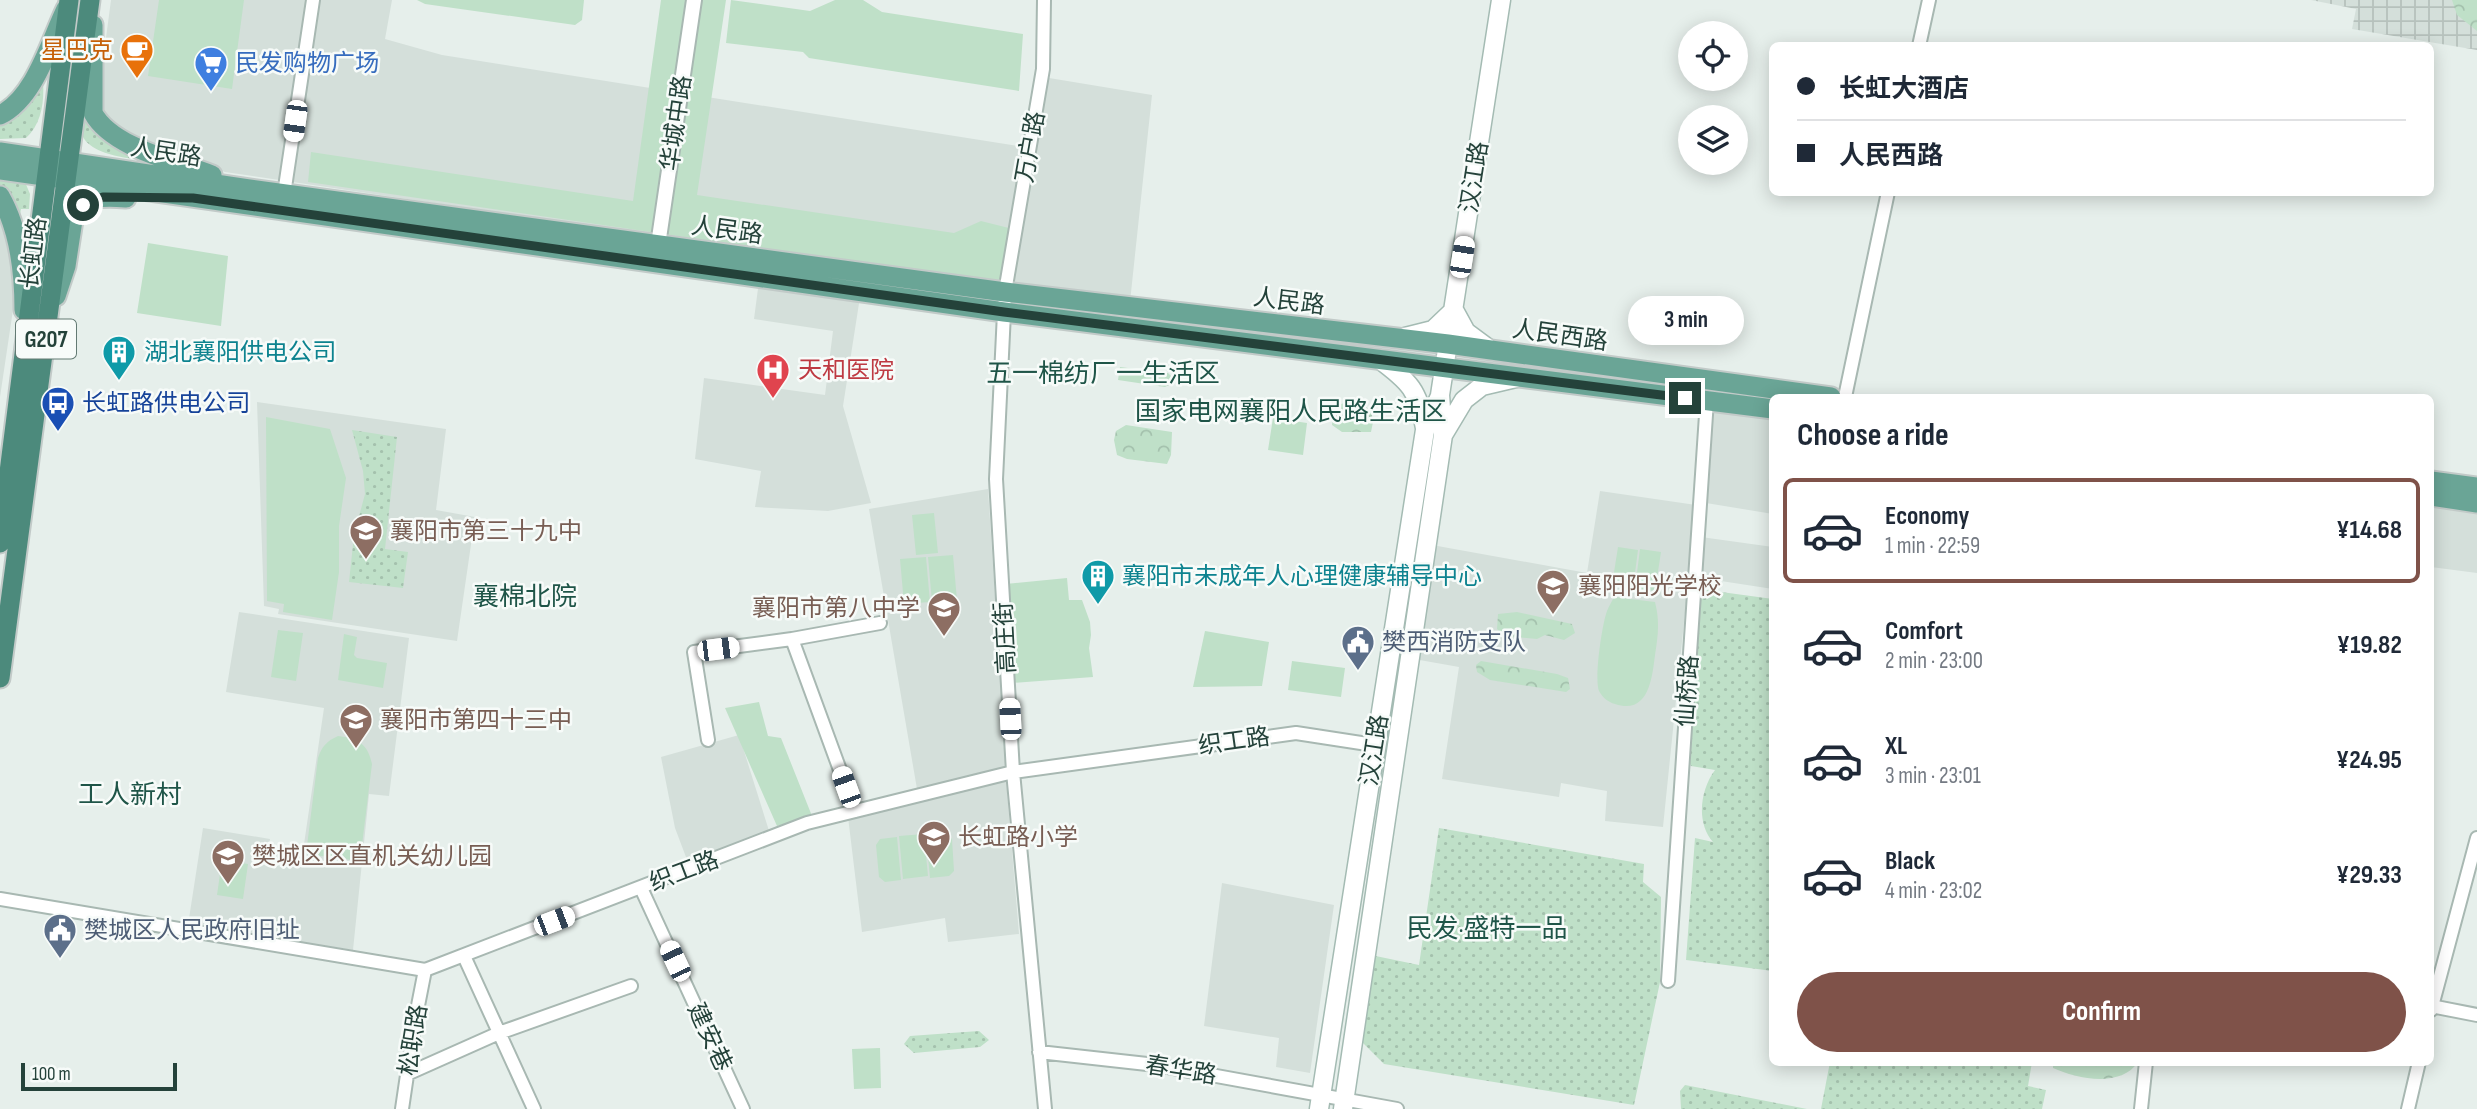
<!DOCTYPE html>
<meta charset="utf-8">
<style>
:root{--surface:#fff;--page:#f6f6f7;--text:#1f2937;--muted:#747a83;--line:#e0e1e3;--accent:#7f5249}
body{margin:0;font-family:"Sofia Sans Condensed","Noto Sans SC",sans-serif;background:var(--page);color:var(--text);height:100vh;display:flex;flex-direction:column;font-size:26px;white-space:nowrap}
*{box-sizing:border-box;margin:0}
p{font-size:23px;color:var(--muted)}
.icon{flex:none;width:38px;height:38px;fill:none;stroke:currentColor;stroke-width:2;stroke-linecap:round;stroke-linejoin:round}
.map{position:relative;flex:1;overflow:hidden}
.drawer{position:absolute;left:1769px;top:394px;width:665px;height:672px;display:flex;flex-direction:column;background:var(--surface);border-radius:10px;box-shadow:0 4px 18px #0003}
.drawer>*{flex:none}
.guide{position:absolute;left:1769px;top:42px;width:665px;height:154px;border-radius:10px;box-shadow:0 4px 18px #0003;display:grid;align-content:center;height:154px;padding:0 28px;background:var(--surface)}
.fabs{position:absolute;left:1678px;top:21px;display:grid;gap:14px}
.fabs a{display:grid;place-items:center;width:70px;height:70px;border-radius:50%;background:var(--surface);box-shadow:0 4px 18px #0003;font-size:35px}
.scale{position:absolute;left:21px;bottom:18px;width:156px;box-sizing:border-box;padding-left:7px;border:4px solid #24423a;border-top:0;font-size:19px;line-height:24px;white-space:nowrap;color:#24423a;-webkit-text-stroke:5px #f7fbf9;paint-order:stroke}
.end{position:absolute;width:32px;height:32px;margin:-16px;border:9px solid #24423a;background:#fff;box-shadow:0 0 0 4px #fff}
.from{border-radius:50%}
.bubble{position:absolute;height:49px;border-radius:24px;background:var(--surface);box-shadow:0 4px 18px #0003;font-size:23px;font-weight:700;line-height:49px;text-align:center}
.car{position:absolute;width:21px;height:42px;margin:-21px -10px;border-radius:9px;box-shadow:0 0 5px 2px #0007;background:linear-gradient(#fff 24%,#345 0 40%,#fff 0 76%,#345 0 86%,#fff 0)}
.guide b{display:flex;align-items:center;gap:24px;height:66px;font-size:26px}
.guide b+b{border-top:2px solid var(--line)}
.guide i{width:18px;height:18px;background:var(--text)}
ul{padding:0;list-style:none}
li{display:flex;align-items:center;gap:21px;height:105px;margin:0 14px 10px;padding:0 14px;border:4px solid transparent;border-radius:10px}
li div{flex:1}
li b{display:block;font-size:26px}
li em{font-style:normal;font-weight:700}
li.current{border-color:var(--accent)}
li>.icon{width:63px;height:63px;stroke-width:1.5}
h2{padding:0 28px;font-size:32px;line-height:84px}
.cta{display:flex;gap:14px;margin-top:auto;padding:14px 28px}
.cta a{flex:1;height:80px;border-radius:42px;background:var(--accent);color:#fff;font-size:28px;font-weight:700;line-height:80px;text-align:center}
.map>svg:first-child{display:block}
.built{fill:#d4dfda}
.industrial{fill:url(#industrial-grid)}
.grass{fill:url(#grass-dots)}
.forest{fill:url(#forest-crowns)}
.park{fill:#bfe0c8}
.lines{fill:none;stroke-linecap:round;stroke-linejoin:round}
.minor-casing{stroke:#a8b8b2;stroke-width:16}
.tertiary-casing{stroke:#a8b8b2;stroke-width:18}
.secondary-casing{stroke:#a4bbb3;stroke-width:21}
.primary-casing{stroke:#c2cac8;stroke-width:23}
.trunk-casing{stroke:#c2cac8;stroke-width:23}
.minor{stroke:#fff;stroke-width:12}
.tertiary{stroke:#fff;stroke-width:14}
.secondary{stroke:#fff;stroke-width:18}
.primary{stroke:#6aa596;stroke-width:19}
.trunk{stroke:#4c8a7c;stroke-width:19}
.route{stroke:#24423a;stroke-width:9}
.labels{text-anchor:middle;stroke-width:5;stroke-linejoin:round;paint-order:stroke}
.shield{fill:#f7fbf9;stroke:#637a73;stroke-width:2}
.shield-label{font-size:23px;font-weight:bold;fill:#24423a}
.food-label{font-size:24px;fill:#c56008;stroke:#f7fbf9;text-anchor:end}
.shop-label{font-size:24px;fill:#366cbe;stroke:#f7fbf9;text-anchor:start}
.street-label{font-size:24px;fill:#24423a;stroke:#f7fbf9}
.culture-label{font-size:24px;fill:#0d838f;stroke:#f7fbf9;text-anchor:start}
.health-label{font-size:24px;fill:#be3a42;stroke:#f7fbf9;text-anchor:start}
.transit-label{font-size:24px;fill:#164399;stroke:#f7fbf9;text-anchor:start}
.education-label{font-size:24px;fill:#785e54;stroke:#f7fbf9;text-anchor:start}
.service-label{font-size:24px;fill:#4e5e75;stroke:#f7fbf9;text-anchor:start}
.neighbourhood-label{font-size:26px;fill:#1f5548;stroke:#f7fbf9}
</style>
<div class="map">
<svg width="2477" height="1109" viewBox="0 0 2477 1109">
<defs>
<pattern id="industrial-grid" width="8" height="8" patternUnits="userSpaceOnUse" patternTransform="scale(1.75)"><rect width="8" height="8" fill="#d4dfda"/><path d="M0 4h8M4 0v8" fill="none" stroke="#b6c1bc"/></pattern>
<pattern id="grass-dots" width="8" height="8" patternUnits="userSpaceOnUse" patternTransform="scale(1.75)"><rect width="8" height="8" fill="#bfe0c8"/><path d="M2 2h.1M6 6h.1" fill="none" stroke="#a4c1ad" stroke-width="1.8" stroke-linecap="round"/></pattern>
<pattern id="forest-crowns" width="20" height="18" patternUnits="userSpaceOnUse" patternTransform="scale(1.75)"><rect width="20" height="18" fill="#bfe0c8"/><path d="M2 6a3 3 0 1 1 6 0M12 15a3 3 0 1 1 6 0" fill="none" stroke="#a4c1ad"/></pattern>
</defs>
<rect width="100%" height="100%" fill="#e6efeb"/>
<!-- built -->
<path class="built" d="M111 0H392L385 39 442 55 1024 147 1037 76 1152 95 1130 302 1002 287 225 172 107 130 97 106Z
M0 216 17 283 0 397Z
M759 281 860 297 843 406 871 503 828 511 755 507 761 471 695 459 704 378 825 395 833 331 754 319Z
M1707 400 1773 409V514L1700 502Z
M257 402 446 429 436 510 475 517 457 641 278 614 279 609 264 606Z
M988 489 1006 768 917 789 869 509Z
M1600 491 1696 505 1663 827 1605 821 1607 791 1561 783 1559 797 1442 779 1459 667 1414 659 1432 545 1587 573Z
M2431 501 2477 507V573L2431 567Z
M1701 537 1773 547V589L1695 577Z
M239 612 409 638 389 796 369 794 353 950 188 925 203 828 270 839 269 846 303 851 324 708 226 692Z
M739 735 770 834 689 865 675 828 661 757Z
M1006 779 1019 934 948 942 945 918 862 932 848 817Z
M1222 883 1334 905 1310 1073 1276 1067 1279 1038 1204 1026Z"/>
<!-- industrial -->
<path class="industrial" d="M2311 0H2477V50L2352 29 2356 9Z"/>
<!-- grass -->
<path class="grass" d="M41 64C45 89 46 120 26 138L0 139V115Z
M82 85 93 113 179 163C154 160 93 161 82 135 77 122 82 99 82 85Z
M0 172 25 182 30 194 29 209H21L16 236 0 196Z
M352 430 397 437 385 549 408 552 403 588 349 582 354 535 365 494 363 471Z
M1699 589 1773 599V971L1686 960 1695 838 1713 842C1696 823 1700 790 1715 770L1691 766 1688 761Z
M1439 828 1644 864 1643 882 1661 897 1660 982 1634 1105 1384 1064 1354 1034 1366 954 1419 965Z
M979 1031 989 1040 980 1047 914 1053 904 1044 910 1036Z
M1830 1062H2032L2028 1086 2046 1090 2042 1109H1821Z
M1685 1085 1807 1109H1681L1680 1091Z"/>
<!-- forest -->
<path class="forest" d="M2452 0H2477V31L2457 15Z
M1120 367 1168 373 1172 377 1171 384 1165 387 1118 380Z
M1348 402 1362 405 1371 410 1373 422 1371 432H1342L1332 425 1334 406Z
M1126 425 1172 432 1171 455 1167 464 1127 459 1117 455 1114 440 1116 431Z
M1517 612 1572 624 1575 633 1564 640 1545 635 1537 639 1505 636 1497 629 1498 614Z
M1481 661 1557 674 1568 678 1570 689 1566 692 1490 680 1477 672 1476 665Z
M2053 1062H2138C2121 1088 2077 1079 2053 1068Z"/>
<!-- park -->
<path class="park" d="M159 0H244L232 89 148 76Z
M417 0H584L582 20 575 25 425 4Z
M661 0H726L697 195 954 233 981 221 1009 228 1000 283 308 182 311 152 633 201Z
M731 0 810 11 835 0H863L882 12 1023 34 1019 91 809 58 803 52 726 43Z
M148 243 228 256 221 326 137 313Z
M266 417 330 429 346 478 339 526V572L332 620 283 612 284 604 267 601Z
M1273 418 1307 423 1303 455 1268 450Z
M934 513 938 553 916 555 912 515Z
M1618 547 1638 550 1633 588 1612 585Z
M1640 549 1661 552 1655 591 1635 588Z
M953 555 957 600 932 602 928 557Z
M926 557 930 602 904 604 900 559Z
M1067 578 1069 600H1082L1090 622 1091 635 1089 648 1093 677 1011 683 1006 584Z
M1614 597 1655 602C1660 621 1658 636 1655 655 1652 678 1649 715 1615 704 1608 702 1603 698 1599 691 1594 679 1602 624 1607 611 1609 606 1612 601 1614 597Z
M278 630 303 633 296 681 271 677Z
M1205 631 1269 642 1262 686 1193 687Z
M344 634 357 637 354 655 357 658 387 663 383 688 338 680Z
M1292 661 1345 668 1341 697 1288 690Z
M759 702 768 736 781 738 812 816 777 826 725 708Z
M338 736C358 738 368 744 372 764L360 861 306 854 318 758C322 746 327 741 338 736Z
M948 833 952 839 954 871 949 876 930 878 926 835Z
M924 834 928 876 903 879 899 836Z
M897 837 901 880 885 882 879 877 876 845 880 839Z
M222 860 248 864 243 899 217 895Z
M880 1048 881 1088 854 1089 852 1049Z"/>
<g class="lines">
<defs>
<path id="minor" d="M1044 0 1043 69 1005 292 996 479 1013 772 1045 1109
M1919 46 1929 0
M284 194 313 0
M1845 397 1888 192
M792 639 880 623
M708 740 694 652 792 639 855 811
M641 888 743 1109
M0 899 425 970 807 823 1013 772 1296 733 1374 745
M464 956 534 1109
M1668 981 1707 400
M2431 1006 2477 1015
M2431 1010 2477 838
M1039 1052 1156 1065 1397 1109
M407 1074 499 1033 631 986
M402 1109 415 1021 425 970
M2141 1109 2146 1062
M2408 1109 2419 1062"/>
<path id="tertiary" d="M658 245 694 0"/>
<path id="secondary" d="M1405 337 1433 330 1454 310 1466 332 1489 349
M1379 359C1409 381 1419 391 1425 428
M1443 435 1464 400 1482 386 1516 378
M1319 1109 1425 430 1439 398
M1343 1109 1443 435 1440 395 1501 0"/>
<path id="primary" d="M93 25V113C112 148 176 161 212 175
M0 115C35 98 50 42 66 9
M0 152 249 189 1005 292 1448 344 1831 397
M0 170 1004 312 1773 409
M0 196C19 229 24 271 24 310
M56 296 66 266 73 220C87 195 100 196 126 198
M2431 481 2477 487
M2431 496 2477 503"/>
<path id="trunk" d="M0 543 69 0
M0 678 90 0"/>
</defs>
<!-- minor casing -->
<use href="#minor" class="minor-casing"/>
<!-- tertiary casing -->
<use href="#tertiary" class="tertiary-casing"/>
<!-- secondary casing -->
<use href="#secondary" class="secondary-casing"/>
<!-- primary casing -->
<use href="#primary" class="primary-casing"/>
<!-- trunk casing -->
<use href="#trunk" class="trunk-casing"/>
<!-- minor -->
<use href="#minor" class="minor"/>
<!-- tertiary -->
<use href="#tertiary" class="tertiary"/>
<!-- secondary -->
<use href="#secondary" class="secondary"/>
<!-- primary -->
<use href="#primary" class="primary"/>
<!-- trunk -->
<use href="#trunk" class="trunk"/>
</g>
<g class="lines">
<!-- route -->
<path class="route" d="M83 205 103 197 193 198 1004 312 1685 398"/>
</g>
<!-- icons -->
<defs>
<symbol id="cafe-pin" viewBox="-11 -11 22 30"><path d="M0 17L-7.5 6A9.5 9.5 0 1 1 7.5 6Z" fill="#e8710a" stroke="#f7fbf9"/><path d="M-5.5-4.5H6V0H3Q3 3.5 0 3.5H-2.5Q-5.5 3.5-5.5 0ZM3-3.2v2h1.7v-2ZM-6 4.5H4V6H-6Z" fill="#fff"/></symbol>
<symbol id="supermarket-pin" viewBox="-11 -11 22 30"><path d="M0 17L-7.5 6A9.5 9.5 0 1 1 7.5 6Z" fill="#3f7fe0" stroke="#f7fbf9"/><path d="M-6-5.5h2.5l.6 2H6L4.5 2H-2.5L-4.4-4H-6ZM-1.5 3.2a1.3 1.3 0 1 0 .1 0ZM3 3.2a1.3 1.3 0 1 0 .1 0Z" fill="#fff"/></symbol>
<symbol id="building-pin" viewBox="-11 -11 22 30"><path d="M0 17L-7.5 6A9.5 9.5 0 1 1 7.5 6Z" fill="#0f9aa8" stroke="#f7fbf9"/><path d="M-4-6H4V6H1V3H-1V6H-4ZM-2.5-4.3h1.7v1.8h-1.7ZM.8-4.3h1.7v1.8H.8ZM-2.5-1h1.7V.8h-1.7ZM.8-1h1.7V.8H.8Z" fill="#fff"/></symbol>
<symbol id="hospital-pin" viewBox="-11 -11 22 30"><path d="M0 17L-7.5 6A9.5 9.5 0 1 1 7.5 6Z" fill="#e0444e" stroke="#f7fbf9"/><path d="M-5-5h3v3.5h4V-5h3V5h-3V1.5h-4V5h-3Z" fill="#fff"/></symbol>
<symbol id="bus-pin" viewBox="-11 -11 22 30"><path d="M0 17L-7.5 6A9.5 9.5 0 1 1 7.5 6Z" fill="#1a4fb4" stroke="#f7fbf9"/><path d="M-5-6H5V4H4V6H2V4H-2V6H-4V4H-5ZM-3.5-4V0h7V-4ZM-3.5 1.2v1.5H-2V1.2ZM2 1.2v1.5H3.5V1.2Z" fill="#fff"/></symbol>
<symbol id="school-pin" viewBox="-11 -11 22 30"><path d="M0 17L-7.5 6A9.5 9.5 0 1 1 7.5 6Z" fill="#8d6e63" stroke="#f7fbf9"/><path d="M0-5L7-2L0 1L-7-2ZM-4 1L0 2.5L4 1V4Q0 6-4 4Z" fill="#fff"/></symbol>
<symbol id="civic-pin" viewBox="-11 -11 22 30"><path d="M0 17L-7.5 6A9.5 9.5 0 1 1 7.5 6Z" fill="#5c6f8a" stroke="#f7fbf9"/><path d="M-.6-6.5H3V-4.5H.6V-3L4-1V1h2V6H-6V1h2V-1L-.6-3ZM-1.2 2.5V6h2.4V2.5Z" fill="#fff"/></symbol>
<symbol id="university-pin" viewBox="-11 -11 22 30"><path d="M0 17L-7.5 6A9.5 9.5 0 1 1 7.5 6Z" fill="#8d6e63" stroke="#f7fbf9"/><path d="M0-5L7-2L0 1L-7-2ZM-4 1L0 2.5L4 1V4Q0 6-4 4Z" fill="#fff"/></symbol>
</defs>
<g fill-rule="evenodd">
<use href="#cafe-pin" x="118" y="31" width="38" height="52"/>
<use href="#supermarket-pin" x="192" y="44" width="38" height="52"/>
<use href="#building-pin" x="100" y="333" width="38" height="52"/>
<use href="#hospital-pin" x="754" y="351" width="38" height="52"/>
<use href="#bus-pin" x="39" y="384" width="38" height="52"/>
<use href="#school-pin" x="347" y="512" width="38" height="52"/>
<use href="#building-pin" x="1079" y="557" width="38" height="52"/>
<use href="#school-pin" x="1534" y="567" width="38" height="52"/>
<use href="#school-pin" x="925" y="589" width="38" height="52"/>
<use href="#civic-pin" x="1339" y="623" width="38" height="52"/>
<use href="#school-pin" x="337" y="701" width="38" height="52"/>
<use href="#university-pin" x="915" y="818" width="38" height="52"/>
<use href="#school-pin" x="209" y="837" width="38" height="52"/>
<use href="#civic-pin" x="41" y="911" width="38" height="52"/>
</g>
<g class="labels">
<!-- shield labels -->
<rect class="shield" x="16" y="319.5" width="60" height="39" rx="5"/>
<g class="shield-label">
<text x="46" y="347">G207</text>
</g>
<!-- food labels -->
<g class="food-label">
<text x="113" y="58">星巴克</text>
</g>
<!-- shop labels -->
<g class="shop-label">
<text x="235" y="71">民发购物广场</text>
</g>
<!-- street labels -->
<g class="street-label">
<text transform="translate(676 123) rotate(-82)" y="8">华城中路</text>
<text transform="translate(1030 147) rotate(-80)" y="8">万户路</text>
<text transform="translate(166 152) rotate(9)" y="8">人民路</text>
<text transform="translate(1474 177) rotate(-81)" y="8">汉江路</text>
<text transform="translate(727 230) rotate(8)" y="8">人民路</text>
<text transform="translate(33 253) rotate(-83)" y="8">长虹路</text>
<text transform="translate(1289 301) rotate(7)" y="8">人民路</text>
<text transform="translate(1560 335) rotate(8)" y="8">人民西路</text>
<text transform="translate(1005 638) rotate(-93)" y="8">高庄街</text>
<text transform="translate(1687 691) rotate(-86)" y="8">仙桥路</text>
<text transform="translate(1234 741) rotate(-8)" y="8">织工路</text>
<text transform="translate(1374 750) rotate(-81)" y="8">汉江路</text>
<text transform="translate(684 871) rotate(-21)" y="8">织工路</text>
<text transform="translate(710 1037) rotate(65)" y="8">建安巷</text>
<text transform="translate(413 1040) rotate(-81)" y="8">松职路</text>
<text transform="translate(1181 1070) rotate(9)" y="8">春华路</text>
</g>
<!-- culture labels -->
<g class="culture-label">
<text x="144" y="360">湖北襄阳供电公司</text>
<text x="1122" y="584">襄阳市未成年人心理健康辅导中心</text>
</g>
<!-- health labels -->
<g class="health-label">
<text x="798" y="378">天和医院</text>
</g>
<!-- transit labels -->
<g class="transit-label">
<text x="82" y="411">长虹路供电公司</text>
</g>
<!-- education labels -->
<g class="education-label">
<text x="390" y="539">襄阳市第三十九中</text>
<text x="1578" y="594">襄阳阳光学校</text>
<text x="920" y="616" text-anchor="end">襄阳市第八中学</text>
<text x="380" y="728">襄阳市第四十三中</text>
<text x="958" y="845">长虹路小学</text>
<text x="252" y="864">樊城区区直机关幼儿园</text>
</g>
<!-- service labels -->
<g class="service-label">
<text x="1382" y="650">樊西消防支队</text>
<text x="84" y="938">樊城区人民政府旧址</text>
</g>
<!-- neighbourhood labels -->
<g class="neighbourhood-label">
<text x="1103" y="382">五一棉纺厂一生活区</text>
<text x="1291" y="420">国家电网襄阳人民路生活区</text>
<text x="525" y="605">襄棉北院</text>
<text x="130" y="803">工人新村</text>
<text x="1487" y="937">民发·盛特一品</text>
</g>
</g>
</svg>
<div class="fabs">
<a><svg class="icon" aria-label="locate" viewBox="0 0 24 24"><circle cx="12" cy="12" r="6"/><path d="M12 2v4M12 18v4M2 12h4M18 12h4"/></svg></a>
<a><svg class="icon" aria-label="layers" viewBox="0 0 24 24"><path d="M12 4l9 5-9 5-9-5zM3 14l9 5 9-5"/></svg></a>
</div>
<div class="scale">100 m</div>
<i class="end from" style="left:83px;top:205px"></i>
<i class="end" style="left:1685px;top:398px"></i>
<div class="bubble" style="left:1628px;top:296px;width:116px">3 min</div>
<i class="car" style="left:295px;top:121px;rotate:188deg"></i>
<i class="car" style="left:1462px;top:257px;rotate:9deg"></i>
<i class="car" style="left:718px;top:649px;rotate:83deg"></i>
<i class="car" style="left:1010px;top:719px;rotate:357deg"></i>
<i class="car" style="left:846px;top:787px;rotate:340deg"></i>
<i class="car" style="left:554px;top:921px;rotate:69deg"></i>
<i class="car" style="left:675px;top:961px;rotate:335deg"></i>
<div class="guide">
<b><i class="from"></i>长虹大酒店</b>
<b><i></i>人民西路</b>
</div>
<section class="drawer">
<h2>Choose a ride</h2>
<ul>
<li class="current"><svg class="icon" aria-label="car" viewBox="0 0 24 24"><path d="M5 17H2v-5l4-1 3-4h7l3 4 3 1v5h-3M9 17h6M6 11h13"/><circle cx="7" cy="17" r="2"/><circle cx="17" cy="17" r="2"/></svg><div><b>Economy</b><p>1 min · 22:59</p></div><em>¥14.68</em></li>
<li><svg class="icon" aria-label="car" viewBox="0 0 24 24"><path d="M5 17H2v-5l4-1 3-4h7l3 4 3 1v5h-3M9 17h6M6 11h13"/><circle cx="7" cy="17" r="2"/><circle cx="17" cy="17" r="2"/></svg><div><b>Comfort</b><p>2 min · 23:00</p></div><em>¥19.82</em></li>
<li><svg class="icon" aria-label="car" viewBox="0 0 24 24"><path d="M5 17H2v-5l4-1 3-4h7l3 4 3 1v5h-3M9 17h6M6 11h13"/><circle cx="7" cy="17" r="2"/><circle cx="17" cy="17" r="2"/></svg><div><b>XL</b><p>3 min · 23:01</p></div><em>¥24.95</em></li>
<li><svg class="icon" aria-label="car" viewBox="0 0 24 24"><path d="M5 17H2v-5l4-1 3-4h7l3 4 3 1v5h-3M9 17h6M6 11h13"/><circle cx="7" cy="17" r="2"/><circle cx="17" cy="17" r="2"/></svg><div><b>Black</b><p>4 min · 23:02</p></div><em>¥29.33</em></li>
</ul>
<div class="cta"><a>Confirm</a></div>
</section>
</div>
